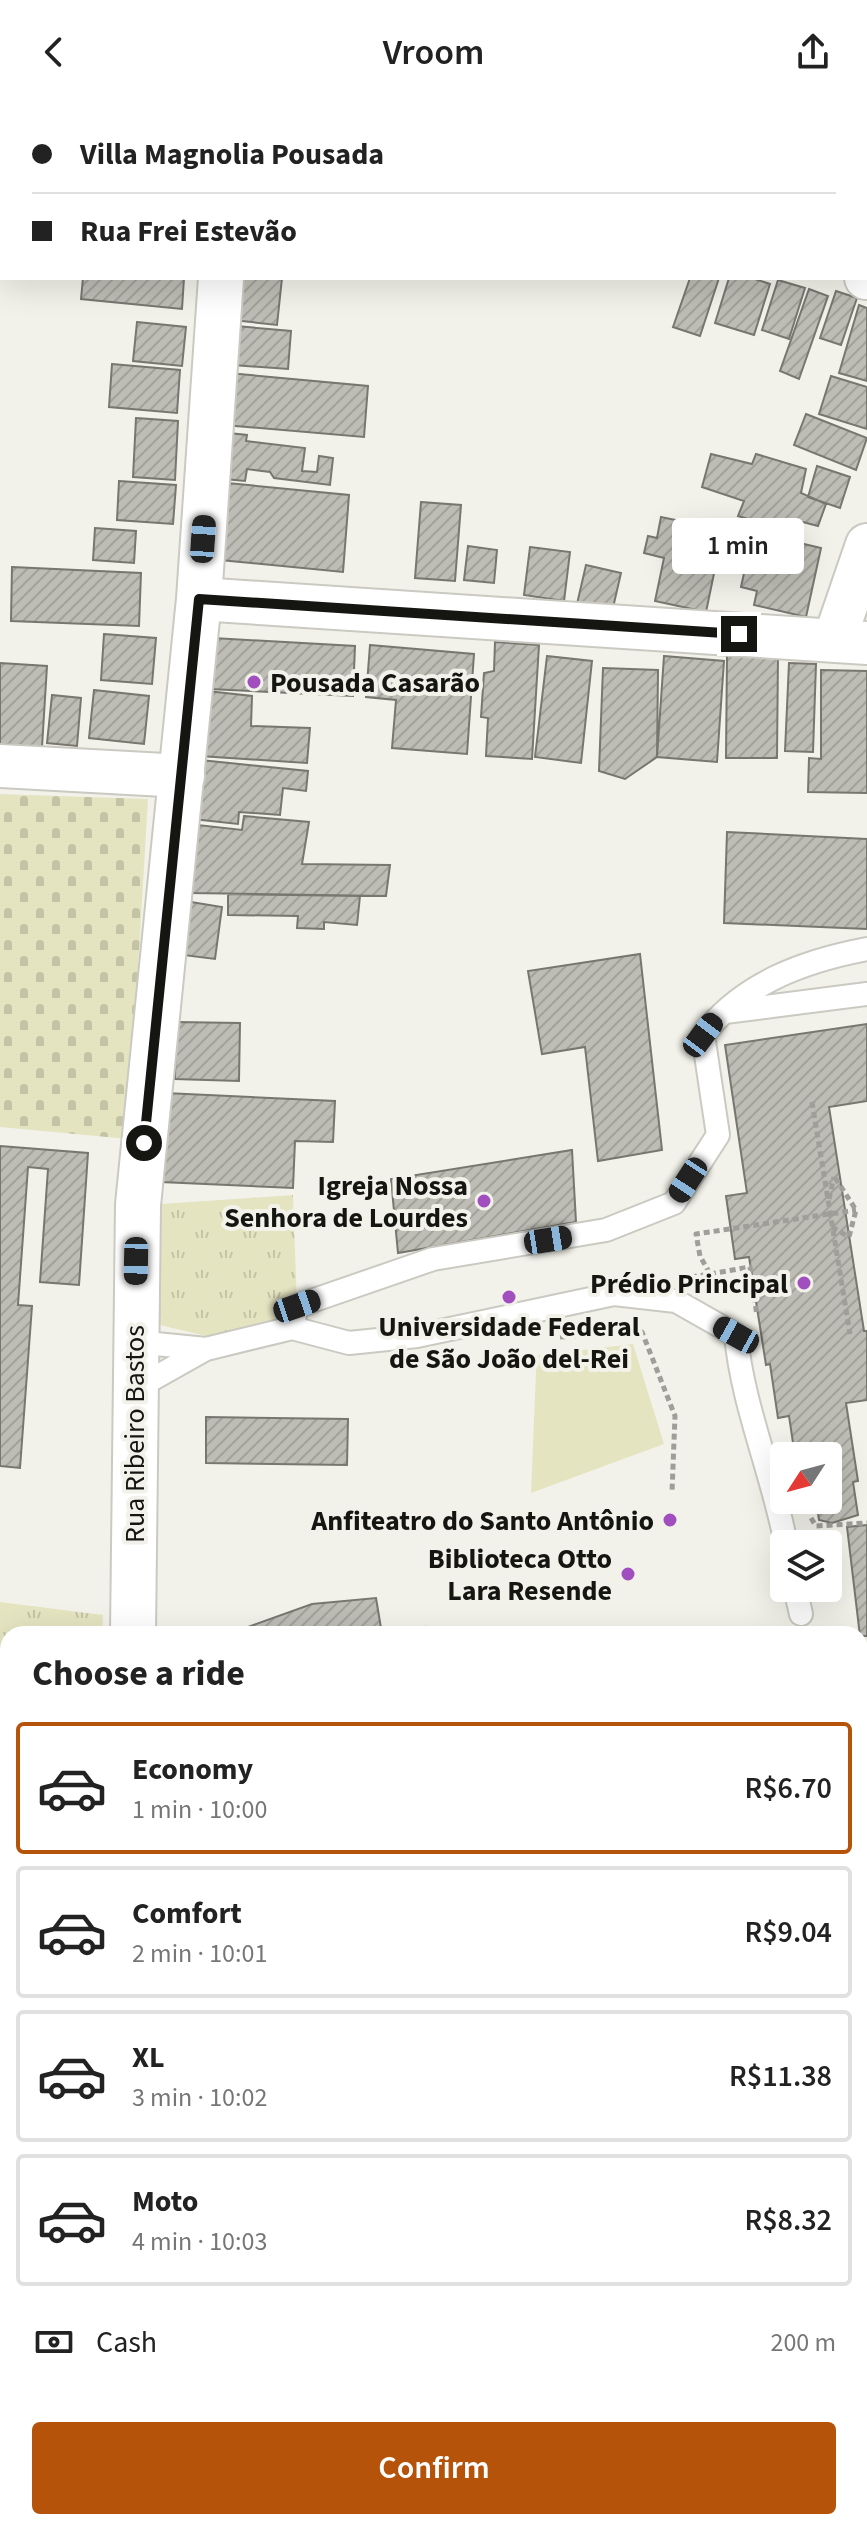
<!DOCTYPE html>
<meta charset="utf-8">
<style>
:root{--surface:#fff;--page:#f6f6f6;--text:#222;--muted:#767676;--line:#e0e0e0;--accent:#b45309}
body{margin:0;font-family:"Source Sans 3",sans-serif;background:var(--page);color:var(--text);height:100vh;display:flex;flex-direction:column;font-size:30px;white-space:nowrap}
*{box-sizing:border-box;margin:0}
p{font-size:26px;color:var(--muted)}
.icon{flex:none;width:44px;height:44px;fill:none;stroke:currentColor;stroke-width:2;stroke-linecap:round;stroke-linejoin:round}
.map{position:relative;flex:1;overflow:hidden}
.panel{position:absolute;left:0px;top:1522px;width:868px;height:904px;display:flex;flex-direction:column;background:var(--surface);border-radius:24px 24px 0 0;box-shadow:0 8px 32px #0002}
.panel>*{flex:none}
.guide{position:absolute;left:0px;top:0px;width:868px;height:176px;box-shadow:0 8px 32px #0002;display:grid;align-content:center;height:176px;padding:0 32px;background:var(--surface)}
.needle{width:52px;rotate:234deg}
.buttons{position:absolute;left:770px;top:1338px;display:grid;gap:16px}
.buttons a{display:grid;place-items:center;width:72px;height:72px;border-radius:8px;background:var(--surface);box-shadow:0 8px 32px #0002;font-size:40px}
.end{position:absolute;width:36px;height:36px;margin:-18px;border:10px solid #151512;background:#fff;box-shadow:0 0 0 4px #fff}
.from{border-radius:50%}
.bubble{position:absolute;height:56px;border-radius:8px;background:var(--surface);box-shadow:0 8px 32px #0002;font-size:26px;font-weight:600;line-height:56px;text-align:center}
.car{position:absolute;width:24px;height:48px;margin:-24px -12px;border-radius:10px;box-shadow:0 0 6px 2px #0007;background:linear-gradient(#222 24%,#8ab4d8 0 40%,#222 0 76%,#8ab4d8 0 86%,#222 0)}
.guide b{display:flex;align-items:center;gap:28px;height:76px;font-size:30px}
.guide b+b{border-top:2px solid var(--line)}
.guide i{width:20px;height:20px;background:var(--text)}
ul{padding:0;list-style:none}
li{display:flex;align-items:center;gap:24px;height:132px;margin:0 16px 12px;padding:0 16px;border:4px solid var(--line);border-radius:8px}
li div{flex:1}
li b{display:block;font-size:30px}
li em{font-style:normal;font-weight:600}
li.selected{border-color:var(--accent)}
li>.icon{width:72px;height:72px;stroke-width:1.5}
h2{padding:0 32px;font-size:36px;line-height:96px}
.pay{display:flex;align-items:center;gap:20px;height:88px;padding:0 32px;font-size:30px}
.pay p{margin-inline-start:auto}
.button{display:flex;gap:16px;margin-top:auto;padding:16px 32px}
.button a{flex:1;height:92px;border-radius:8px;background:var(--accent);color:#fff;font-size:32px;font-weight:600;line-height:92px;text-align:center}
header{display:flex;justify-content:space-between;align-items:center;height:104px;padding:0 32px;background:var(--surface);font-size:36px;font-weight:600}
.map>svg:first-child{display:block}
.green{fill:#e5e4c1}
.cemetery{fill:url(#cemetery-stones)}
.park{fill:url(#park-tufts)}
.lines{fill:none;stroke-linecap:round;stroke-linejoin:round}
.stream{stroke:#aaa872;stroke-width:11}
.building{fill:url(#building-hatch);stroke:#77766f;stroke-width:2}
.service-casing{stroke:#cacac2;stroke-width:26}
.minor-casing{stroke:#cacac2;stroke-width:46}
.secondary-casing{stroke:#cacac2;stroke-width:48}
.path{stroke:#9f9f99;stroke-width:5;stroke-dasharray:6 4;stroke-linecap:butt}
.service{stroke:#fff;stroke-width:22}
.minor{stroke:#fff;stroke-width:42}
.secondary{stroke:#fff;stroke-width:44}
.route{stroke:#151512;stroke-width:10}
.poi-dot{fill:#a14fbe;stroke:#f2f2ea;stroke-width:3}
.labels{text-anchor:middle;stroke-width:8;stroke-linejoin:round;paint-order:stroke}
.poi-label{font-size:28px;font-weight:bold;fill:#151512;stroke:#f2f2ea;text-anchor:end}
.street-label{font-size:28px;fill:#151512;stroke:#f2f2ea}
</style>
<header><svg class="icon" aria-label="back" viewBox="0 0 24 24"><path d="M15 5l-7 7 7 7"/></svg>Vroom<svg class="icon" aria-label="share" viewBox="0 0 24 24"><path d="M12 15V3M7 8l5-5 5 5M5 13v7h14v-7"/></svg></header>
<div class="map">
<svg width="867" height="2426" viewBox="0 0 867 2426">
<defs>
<pattern id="cemetery-stones" width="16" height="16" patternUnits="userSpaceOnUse" patternTransform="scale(2)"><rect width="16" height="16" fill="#e5e4c1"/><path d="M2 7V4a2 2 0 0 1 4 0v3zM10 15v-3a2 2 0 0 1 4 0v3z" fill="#c4c3a5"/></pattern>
<pattern id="park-tufts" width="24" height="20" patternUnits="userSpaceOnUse" patternTransform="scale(2)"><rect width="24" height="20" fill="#e5e4c1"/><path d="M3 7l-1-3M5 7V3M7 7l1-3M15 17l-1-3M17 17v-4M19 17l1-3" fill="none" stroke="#c4c3a5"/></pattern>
<pattern id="building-hatch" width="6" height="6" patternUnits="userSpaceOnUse" patternTransform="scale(2)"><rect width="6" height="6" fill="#bdbdb5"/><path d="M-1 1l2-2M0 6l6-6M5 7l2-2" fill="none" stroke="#a2a29b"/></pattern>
</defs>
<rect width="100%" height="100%" fill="#f2f2ea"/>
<!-- green -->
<path class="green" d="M633 1240 664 1340 531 1389 536 1266 533 1252Z"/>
<!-- cemetery -->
<path class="cemetery" d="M0 690 148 695 128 1035 0 1023Z"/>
<!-- park -->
<path class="park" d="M293 1091 297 1202 279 1222 206 1232 143 1217 147 1101Z
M0 1498 103 1511 102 1530H8V1719L0 1718Z"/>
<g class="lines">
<!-- stream -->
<path class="stream" d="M860 1637 867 1631
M532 2426 533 2418"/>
</g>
<!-- building -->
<path class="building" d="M133 0H194L132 2Z
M250 0H336L250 2Z
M450 0H480L493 2H449Z
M550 0H618L550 2Z
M866 64H867L866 140Z
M83 174H184L182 205 81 195Z
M238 174H282L277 221 233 216Z
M690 174H719L700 232 673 223Z
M729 174H752L770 180 754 231 715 219Z
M778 176 805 184 789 235 762 226Z
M809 185 828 192 799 275 780 267Z
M836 187 857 194 841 241 820 234Z
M859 201 867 204V277L839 269Z
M137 218 186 223 182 262 133 257Z
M236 222 291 227 288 265 233 261Z
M112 260 180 266 177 309 109 303Z
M228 269 368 282 364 333 224 321Z
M831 272 867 283V325L819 310Z
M806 310 867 334 856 366 794 341Z
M136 314 178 317 175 376 133 373Z
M219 328 247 331 246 337 305 344 302 367 317 368 319 352 333 354 330 381 274 374 270 368 247 365 245 377 214 374Z
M711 350 752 360 756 350 806 365 801 389 826 400 818 422 795 416 790 437 772 433 773 422 738 412 744 397 702 383Z
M817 362 850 373 840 404 808 393Z
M119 377 176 381 173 420 117 416Z
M217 378 349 391 343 468 210 455Z
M421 398 461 401 455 477 415 474Z
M661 413 723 426 706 508 655 497 664 454 644 449 648 432 657 434Z
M95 424 136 427 134 459 93 456Z
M753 428 821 444 806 513 754 501 757 487 741 483Z
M468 442 497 446 494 479 464 476Z
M530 443 570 448 564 497 524 491Z
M586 461 621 469 612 508 577 500Z
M12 463 141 469 139 522 11 517Z
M104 530 156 534 152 580 101 576Z
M213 534 355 542 353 592 210 585Z
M495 538 539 541 532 655 486 652 488 614 481 613 484 569 494 567Z
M370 541 474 550 467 650 392 644 396 596 366 593Z
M727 551H778L777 654H726Z
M547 552 592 557 581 659 535 653Z
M664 552 724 557 717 658 657 653Z
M0 559 47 562 42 643 0 640Z
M789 559 816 560 813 648 785 647Z
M603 564 658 566 657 653 625 675 599 667Z
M821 566 867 567V689L808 688 809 654 821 655Z
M94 586 149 592 144 640 89 634Z
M207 587 252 592 251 622 310 624 307 659 200 652Z
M52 591 81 594 77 642 47 639Z
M200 656 308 667 306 687 283 684 280 711 239 708 238 720 193 715Z
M244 712 309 718 302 760 390 761 386 792 191 789 198 721 242 726Z
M727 728 867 735V825L724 819Z
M228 790 360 792 357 821 324 818V825L297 824 298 812 228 811Z
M191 798 222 803 215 855 183 851Z
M640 850 662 1046 598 1057 585 943 542 950 528 867Z
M176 918 240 919 239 977 175 975Z
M867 920V997L829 1003 864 1227H867V1296L846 1299 858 1377 853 1378 858 1411 832 1419 819 1416 816 1396H828V1352H795L789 1312 778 1314 770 1260 766 1261 749 1153 735 1155 726 1092 747 1089 725 941Z
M165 989 335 997 333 1038 295 1037 293 1084 161 1078Z
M0 1042 88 1049 79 1181 40 1178 48 1065 28 1063 18 1201 32 1202 20 1364 0 1362Z
M572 1046 576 1118 398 1149 391 1075Z
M206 1313 348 1315 347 1361 206 1359Z
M867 1421V1532H860L847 1423Z
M376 1494 382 1530H247L245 1524 312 1500Z
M426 1523 469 1530H425Z
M867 1543V1562L860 1567V1548Z
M860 1752 867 1758V1822L860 1816Z
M0 1816H8L4 1893 0 1892Z
M860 1840 867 1843V1861L860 1880Z
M0 1894H8V1935H0Z
M0 1936H8V1979L0 1978Z
M0 1979 8 1980V2017L0 2016Z
M0 2017 8 2018V2078H0Z
M867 2034V2094L860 2091V2047Z
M0 2079 8 2080V2124L0 2123Z
M0 2123 8 2124V2180L0 2178Z
M0 2272 8 2273V2373L0 2372Z
M860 2336 867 2342V2379L860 2386Z
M0 2372 8 2373V2418H26L25 2426H0Z
M867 2403V2426H843L851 2418H860V2410Z
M360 2418H425L423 2426H360Z
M634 2418H734L733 2426H633Z"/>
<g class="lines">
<defs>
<path id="service" d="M725 908 867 890
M292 1224 349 1239 417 1232 614 1190 676 1197 736 1231C742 1300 773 1371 786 1440
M136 1238 206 1245
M135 1285 206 1245 292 1224 297 1202 433 1155 606 1126 674 1099 718 1031 703 931C743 879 804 857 867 845
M795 1484 801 1510"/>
<path id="minor" d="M866 174H867
M199 495 867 539
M834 537 867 441
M0 662 183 672
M860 1720 867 1713
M0 1803 8 1804
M860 2131 867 2134
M805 2423 808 2426
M602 2426V2418"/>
<path id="secondary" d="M233 2V0
M133 1530 138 1101 199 495 221 174
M0 1737 8 1739
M0 2222 8 2224
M38 2426 39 2418
M78 2426 79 2418"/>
</defs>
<!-- service casing -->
<use href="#service" class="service-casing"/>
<!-- minor casing -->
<use href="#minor" class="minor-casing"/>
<!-- secondary casing -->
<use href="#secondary" class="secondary-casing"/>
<!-- path -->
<path class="path" d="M812 998 850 1230
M829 1095 834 1073
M832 1123 849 1133 856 1106 834 1072
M710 1170 750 1163 757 1212
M691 1173 710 1170 700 1152 696 1130 856 1106
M560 1233 642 1228 675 1312 672 1388
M811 1414 816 1422 867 1419"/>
<!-- service -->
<use href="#service" class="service"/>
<!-- minor -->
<use href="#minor" class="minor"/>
<!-- secondary -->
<use href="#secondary" class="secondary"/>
</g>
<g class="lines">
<!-- route -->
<path class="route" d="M144 1039 199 495 739 530"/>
</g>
<!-- markers -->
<g class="poi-dot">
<circle cx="254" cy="578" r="8"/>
<circle cx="484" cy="1097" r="8"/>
<circle cx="804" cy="1179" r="8"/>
<circle cx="509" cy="1193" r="8"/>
<circle cx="670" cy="1416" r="8"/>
<circle cx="628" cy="1470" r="8"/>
</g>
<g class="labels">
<!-- poi labels -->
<g class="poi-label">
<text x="270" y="588" text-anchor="start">Pousada Casarão</text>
<text x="468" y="1091">Igreja Nossa<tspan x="468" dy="32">Senhora de Lourdes</tspan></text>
<text x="788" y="1189">Prédio Principal</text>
<text x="509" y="1232" text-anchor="middle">Universidade Federal<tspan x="509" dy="32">de São João del-Rei</tspan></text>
<text x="654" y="1426">Anfiteatro do Santo Antônio</text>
<text x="612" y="1464">Biblioteca Otto<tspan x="612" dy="32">Lara Resende</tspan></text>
</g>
<!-- street labels -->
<g class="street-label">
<text transform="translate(134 1330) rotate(-90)" y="10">Rua Ribeiro Bastos</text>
</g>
</g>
</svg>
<div class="buttons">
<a><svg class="needle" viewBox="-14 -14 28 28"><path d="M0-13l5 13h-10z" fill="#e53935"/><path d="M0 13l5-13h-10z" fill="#767676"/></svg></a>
<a><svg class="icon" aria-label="layers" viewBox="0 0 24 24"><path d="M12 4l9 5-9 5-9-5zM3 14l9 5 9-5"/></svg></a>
</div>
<i class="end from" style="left:144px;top:1039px"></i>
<i class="end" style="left:739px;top:530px"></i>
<div class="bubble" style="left:672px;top:414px;width:132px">1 min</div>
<i class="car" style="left:203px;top:435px;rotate:4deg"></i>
<i class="car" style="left:703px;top:931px;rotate:37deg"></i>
<i class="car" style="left:688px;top:1076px;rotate:213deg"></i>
<i class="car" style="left:548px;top:1136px;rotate:81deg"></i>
<i class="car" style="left:136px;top:1157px;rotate:181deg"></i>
<i class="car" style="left:297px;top:1202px;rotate:71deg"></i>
<i class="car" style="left:736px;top:1231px;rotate:299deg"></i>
<div class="guide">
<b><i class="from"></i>Villa Magnolia Pousada</b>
<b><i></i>Rua Frei Estevão</b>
</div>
<section class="panel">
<h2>Choose a ride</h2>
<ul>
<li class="selected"><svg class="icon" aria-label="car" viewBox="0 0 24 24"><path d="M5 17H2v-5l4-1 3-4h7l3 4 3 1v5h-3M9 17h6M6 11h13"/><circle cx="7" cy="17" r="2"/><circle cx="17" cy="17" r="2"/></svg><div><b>Economy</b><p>1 min · 10:00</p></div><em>R$6.70</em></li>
<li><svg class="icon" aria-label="car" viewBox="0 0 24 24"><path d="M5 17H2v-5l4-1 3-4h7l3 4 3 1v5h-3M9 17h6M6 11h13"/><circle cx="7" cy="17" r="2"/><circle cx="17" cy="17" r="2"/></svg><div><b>Comfort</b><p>2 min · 10:01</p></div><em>R$9.04</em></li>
<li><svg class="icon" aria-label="car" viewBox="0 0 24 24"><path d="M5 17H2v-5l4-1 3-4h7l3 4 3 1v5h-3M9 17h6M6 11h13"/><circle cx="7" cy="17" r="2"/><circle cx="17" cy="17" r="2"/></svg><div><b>XL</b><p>3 min · 10:02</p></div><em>R$11.38</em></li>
<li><svg class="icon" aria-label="car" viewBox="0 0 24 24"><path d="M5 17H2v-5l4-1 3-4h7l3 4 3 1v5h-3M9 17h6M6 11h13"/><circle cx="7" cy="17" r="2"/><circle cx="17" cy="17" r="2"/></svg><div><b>Moto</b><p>4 min · 10:03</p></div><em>R$8.32</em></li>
</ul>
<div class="pay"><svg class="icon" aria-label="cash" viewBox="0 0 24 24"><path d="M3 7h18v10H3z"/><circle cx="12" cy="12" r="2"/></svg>Cash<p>200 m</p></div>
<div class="button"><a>Confirm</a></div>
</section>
</div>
